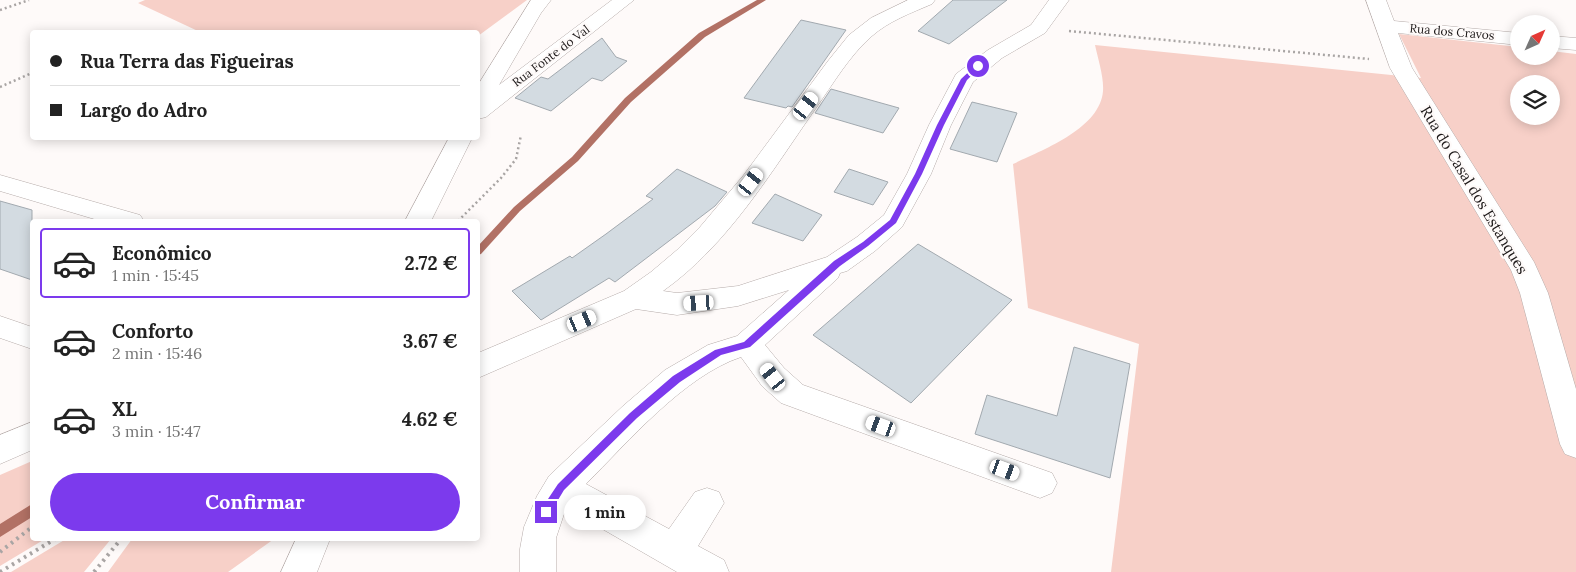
<!DOCTYPE html>
<html lang="pt">
<meta charset="utf-8">
<style>
:root{--surface:#fff;--page:#f6f6f6;--text:#222;--muted:#767676;--line:#e0e0e0;--accent:#7c3aed}
body{margin:0;font-family:Lora,serif;background:var(--page);color:var(--text);height:100vh;display:flex;flex-direction:column;font-size:19px;white-space:nowrap}
*{box-sizing:border-box;margin:0}
p{font-size:16px;color:var(--muted)}
.icon{flex:none;width:28px;height:28px;fill:none;stroke:currentColor;stroke-width:2;stroke-linecap:round;stroke-linejoin:round}
.map{position:relative;flex:1;overflow:hidden}
.drawer{position:absolute;left:30px;top:219px;width:450px;height:322px;display:flex;flex-direction:column;background:var(--surface);border-radius:5px;box-shadow:0 2px 12px #0003}
.drawer>*{flex:none}
.hud{position:absolute;left:30px;top:30px;width:450px;height:110px;border-radius:5px;box-shadow:0 2px 12px #0003;display:grid;align-content:center;height:110px;padding:0 20px;background:var(--surface)}
.needle{width:32px;rotate:45deg}
.fabs{position:absolute;left:1510px;top:15px;display:grid;gap:10px}
.fabs a{display:grid;place-items:center;width:50px;height:50px;border-radius:50%;background:var(--surface);box-shadow:0 2px 12px #0003;font-size:25px}
.end{position:absolute;width:22px;height:22px;margin:-11px;border:6px solid #7c3aed;background:#fff;box-shadow:0 0 0 2px #fff}
.from{border-radius:50%}
.bubble{position:absolute;height:35px;border-radius:18px;background:var(--surface);box-shadow:0 2px 12px #0003;font-size:16px;font-weight:700;line-height:35px;text-align:center}
.car{position:absolute;width:15px;height:30px;margin:-15px -8px;border-radius:6px;box-shadow:0 0 4px 1px #0007;background:linear-gradient(#fff 24%,#345 0 40%,#fff 0 76%,#345 0 86%,#fff 0)}
.hud b{display:flex;align-items:center;gap:18px;height:48px;font-size:19px}
.hud b+b{border-top:1px solid var(--line)}
.hud i{width:12px;height:12px;background:var(--text)}
ul{padding:9px 0 0;list-style:none}
li{display:flex;align-items:center;gap:15px;height:70px;margin:0 10px 8px;padding:0 10px;border:2px solid transparent;border-radius:5px}
li div{flex:1}
li b{display:block;font-size:19px}
li em{font-style:normal;font-weight:700}
li.on{border-color:var(--accent)}
li>.icon{width:45px;height:45px;stroke-width:1.5}
.button{display:flex;gap:10px;margin-top:auto;padding:10px 20px}
.button a{flex:1;height:58px;border-radius:30px;background:var(--accent);color:#fff;font-size:20px;font-weight:700;line-height:58px;text-align:center}
.map>svg:first-child{display:block}
.green{fill:#f7d0c8;fill-rule:evenodd}
.lines{fill:none;stroke-linecap:round;stroke-linejoin:round}
.stream{fill:#b27165;fill-rule:evenodd}
.building{fill:#d3dbe1;stroke:#a2a9af}
.minor-casing{stroke:#b5aba9;stroke-width:1}
.path-far1{stroke:#a9a5a4;stroke-width:2.5;stroke-dasharray:2 3;stroke-linecap:butt}
.path{stroke:#a9a5a4;stroke-width:4;stroke-dasharray:2.5 4.5;stroke-linecap:butt}
.minor{fill:#fff;fill-rule:evenodd}
.route{fill:#7c3aed}
.labels{text-anchor:middle;stroke-width:4.5;stroke-linejoin:round;paint-order:stroke}
.far-street-label{font-size:12px;fill:#1c1818;stroke:#fefaf9}
.street-label{font-size:15px;fill:#1c1818;stroke:#fefaf9}
</style>
<div class="map">
<svg width="1576" height="572" viewBox="0 0 1576 572">
<rect width="100%" height="100%" fill="#fefaf9"/>
<!-- green -->
<path class="green" d="M145 0H527L478 36V32H200L138 3Z
M1399 34 1519 47V56H1551V51L1576 54V572H1111L1139 344 1028 308 1013 164C1042 150 1100 129 1103 91 1104 77 1098 59 1095 45L1421 78ZM1519 84H1551V116H1519Z
M32 461V539H45L0 566V475Z
M66 539H111L84 572H11Z
M132 539H274L228 572H108Z"/>
<g class="lines">
<!-- stream -->
<path class="stream" d="M757 0H766L705 37 631 102 578 161 520 211 481 254 478 255V246L514 207 572 157 625 98 699 33Z
M32 504V517L0 537V524Z"/>
</g>
<!-- building -->
<path class="building" d="M953 0H1007L949 44 918 31Z
M801 20 846 30 792 107 788 106 786 108 744 98Z
M602 38 616 57 627 61 602 81 592 78 551 111 515 98 541 77 548 79Z
M831 89 899 108 883 133 815 113Z
M972 102 1017 113 997 162 950 149Z
M677 169 727 192 715 206 615 282 609 278 541 320 512 291 570 256 572 258 606 234 653 199 646 196Z
M849 169 888 182 873 205 834 192Z
M775 194 822 215 803 241 752 223Z
M0 201 32 210V280L0 269Z
M918 244 1012 300 911 403 813 335Z
M1074 347 1130 364 1110 478 975 434 987 395 1057 416Z"/>
<g class="lines">
<defs>
<path id="minor" d="M531 0H551L541 13 499 85 612 0H634L486 117 478 119V85Z
M908 0H935L932 4C911 13 889 21 872 36 849 56 833 84 816 108 771 172 728 245 663 291L677 293 738 286 827 257 857 237 884 215 907 174 929 125 956 74 988 50 1031 25 1049 0H1069L1045 33 1002 58 973 82 951 125 931 174 902 227 875 251 847 271 840 273 838 278 765 345 784 368 803 385 1052 473 1057 483 1052 493 1040 498 781 403 762 386 741 357C684 376 628 442 586 484L669 529 695 492 707 488 719 492 724 503 698 546 724 560 729 572H677L566 508 556 538V572H520V549L524 527 537 496 549 476 623 406 665 370 708 345 737 336 789 290 738 306 677 315 636 309 478 378V353L624 291 651 272 677 250 700 227 743 176 828 61 849 35 871 18Z
M1366 0H1386L1394 21 1519 33V45L1398 33 1412 68 1534 262 1548 293 1576 389V458L1565 454 1560 444 1520 293 1511 270 1390 68Z
M1551 36 1576 38V50L1551 48Z
M449 138H472L431 221H405Z
M0 175 140 215 144 221H101L0 191Z
M0 316 32 327V349L0 338Z
M32 422V450L0 464V435Z
M296 539H330L317 572H281Z"/>
</defs>
<!-- minor casing -->
<use href="#minor" class="minor-casing"/>
<!-- path-far1 -->
<path class="path-far1" d="M0 10 29 0
M1069 31 1369 59
M0 87 32 73
M458 221 501 178 516 159 521 135"/>
<!-- path -->
<path class="path" d="M0 552 32 527
M0 572 55 539
M94 572 121 539"/>
<!-- minor -->
<use href="#minor" class="minor"/>
</g>
<!-- route -->
<path class="route" d="M976 65 981 66 967 80 944 125 922 174 896 223 868 246 840 266 750 347 721 355 680 382 637 418 564 490 549 515H542V508L558 484 630 413 673 376 715 350 744 342 834 261 863 242 890 220 915 174 937 125 961 79Z"/>
<g class="labels">
<!-- far-street labels -->
<g class="far-street-label">
<text transform="translate(1452 32) rotate(5)" y="4">Rua dos Cravos</text>
<text transform="translate(551 56) rotate(-37)" y="4">Rua Fonte do Val</text>
</g>
<!-- street labels -->
<g class="street-label">
<text transform="translate(1474 190) rotate(59)" y="5">Rua do Casal dos Estanques</text>
</g>
</g>
</svg>
<div class="fabs">
<a><svg class="needle" viewBox="-14 -14 28 28"><path d="M0-13l5 13h-10z" fill="#e53935"/><path d="M0 13l5-13h-10z" fill="#767676"/></svg></a>
<a><svg class="icon" aria-label="layers" viewBox="0 0 24 24"><path d="M12 4l9 5-9 5-9-5zM3 14l9 5 9-5"/></svg></a>
</div>
<i class="end from" style="left:978px;top:66px"></i>
<i class="end" style="left:546px;top:512px"></i>
<div class="bubble" style="left:564px;top:495px;width:82px">1 min</div>
<i class="car" style="left:806px;top:106px;rotate:37deg"></i>
<i class="car" style="left:751px;top:182px;rotate:37deg"></i>
<i class="car" style="left:699px;top:303px;rotate:267deg"></i>
<i class="car" style="left:582px;top:321px;rotate:67deg"></i>
<i class="car" style="left:773px;top:377px;rotate:322deg"></i>
<i class="car" style="left:881px;top:426px;rotate:290deg"></i>
<i class="car" style="left:1005px;top:470px;rotate:110deg"></i>
<div class="hud">
<b><i class="from"></i>Rua Terra das Figueiras</b>
<b><i></i>Largo do Adro</b>
</div>
<section class="drawer">
<ul>
<li class="on"><svg class="icon" aria-label="car" viewBox="0 0 24 24"><path d="M5 17H2v-5l4-1 3-4h7l3 4 3 1v5h-3M9 17h6M6 11h13"/><circle cx="7" cy="17" r="2"/><circle cx="17" cy="17" r="2"/></svg><div><b>Econômico</b><p>1 min · 15:45</p></div><em>2.72 €</em></li>
<li><svg class="icon" aria-label="car" viewBox="0 0 24 24"><path d="M5 17H2v-5l4-1 3-4h7l3 4 3 1v5h-3M9 17h6M6 11h13"/><circle cx="7" cy="17" r="2"/><circle cx="17" cy="17" r="2"/></svg><div><b>Conforto</b><p>2 min · 15:46</p></div><em>3.67 €</em></li>
<li><svg class="icon" aria-label="car" viewBox="0 0 24 24"><path d="M5 17H2v-5l4-1 3-4h7l3 4 3 1v5h-3M9 17h6M6 11h13"/><circle cx="7" cy="17" r="2"/><circle cx="17" cy="17" r="2"/></svg><div><b>XL</b><p>3 min · 15:47</p></div><em>4.62 €</em></li>
</ul>
<div class="button"><a>Confirmar</a></div>
</section>
</div>
